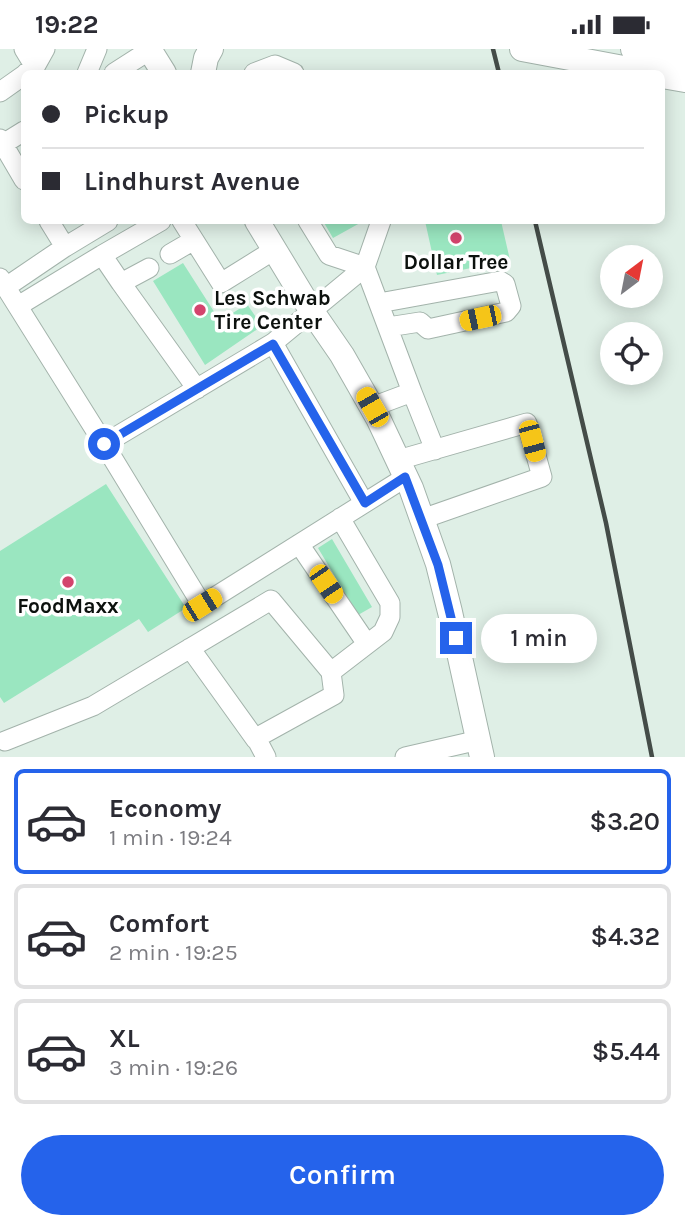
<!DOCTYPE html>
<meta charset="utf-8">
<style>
:root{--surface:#fff;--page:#f2f2f3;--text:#2b2b33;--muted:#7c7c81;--line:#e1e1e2;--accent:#2563eb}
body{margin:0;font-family:Karla,sans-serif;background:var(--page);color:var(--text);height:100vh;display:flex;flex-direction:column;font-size:26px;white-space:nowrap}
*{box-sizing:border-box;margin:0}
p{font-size:23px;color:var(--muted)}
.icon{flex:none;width:38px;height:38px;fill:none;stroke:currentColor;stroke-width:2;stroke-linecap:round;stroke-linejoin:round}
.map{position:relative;height:708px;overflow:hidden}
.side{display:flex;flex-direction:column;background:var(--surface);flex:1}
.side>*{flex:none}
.banner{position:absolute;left:21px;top:21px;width:644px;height:154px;border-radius:10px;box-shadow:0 4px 18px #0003;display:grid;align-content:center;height:154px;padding:0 21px;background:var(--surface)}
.needle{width:46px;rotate:32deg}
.fabs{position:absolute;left:600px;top:196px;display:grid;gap:14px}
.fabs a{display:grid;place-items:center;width:63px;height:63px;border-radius:50%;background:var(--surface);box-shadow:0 4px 18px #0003;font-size:35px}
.end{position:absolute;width:32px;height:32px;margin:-16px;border:9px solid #2563eb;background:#fff;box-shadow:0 0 0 4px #fff}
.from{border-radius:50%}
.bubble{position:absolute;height:49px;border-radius:24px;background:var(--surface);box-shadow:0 4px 18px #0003;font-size:23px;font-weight:600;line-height:49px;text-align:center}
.car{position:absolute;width:21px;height:42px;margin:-21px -10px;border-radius:9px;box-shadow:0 0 5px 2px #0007;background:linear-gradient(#f5c518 24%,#345 0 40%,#f5c518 0 76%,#345 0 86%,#f5c518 0)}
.banner b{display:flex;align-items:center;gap:24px;height:66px;font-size:26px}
.banner b+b{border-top:2px solid var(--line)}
.banner i{width:18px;height:18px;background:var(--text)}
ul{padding:12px 0 0;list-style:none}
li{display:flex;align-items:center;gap:21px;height:105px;margin:0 14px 10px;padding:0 7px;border:4px solid var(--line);border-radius:10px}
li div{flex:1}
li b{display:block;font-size:26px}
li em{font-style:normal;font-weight:600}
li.on{border-color:var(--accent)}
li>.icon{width:63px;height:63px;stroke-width:1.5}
.primary-button{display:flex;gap:14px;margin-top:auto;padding:14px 21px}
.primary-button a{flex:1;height:80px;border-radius:42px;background:var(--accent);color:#fff;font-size:28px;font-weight:600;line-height:80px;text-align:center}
.status{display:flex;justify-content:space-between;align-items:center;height:49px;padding:0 35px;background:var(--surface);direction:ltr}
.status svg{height:19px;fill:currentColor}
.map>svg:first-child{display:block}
.building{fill:#9ae6c0}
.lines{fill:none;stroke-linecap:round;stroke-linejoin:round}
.minor-casing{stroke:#a3b3ab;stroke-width:21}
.major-casing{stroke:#a3b3ab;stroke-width:26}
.minor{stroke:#fff;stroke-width:19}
.major{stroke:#fff;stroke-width:24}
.rail{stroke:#444c48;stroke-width:4.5}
.route{stroke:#2563eb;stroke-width:9}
.poi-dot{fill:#d3446d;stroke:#fff;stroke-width:2.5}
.labels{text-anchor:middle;stroke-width:7;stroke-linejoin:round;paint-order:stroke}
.poi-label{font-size:21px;font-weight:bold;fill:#0c110e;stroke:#fff}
</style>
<div class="status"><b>19:22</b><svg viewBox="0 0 49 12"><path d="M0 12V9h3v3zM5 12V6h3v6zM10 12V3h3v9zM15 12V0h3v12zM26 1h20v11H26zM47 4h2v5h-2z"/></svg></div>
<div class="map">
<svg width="685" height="708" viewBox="0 0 685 708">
<rect width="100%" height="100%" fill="#dfefe6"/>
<!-- building -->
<path class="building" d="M323 172H358L360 174 333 189Z
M425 172H501L510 211 437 226Z
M183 214 220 272 247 255 262 277 205 316 153 232Z
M106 435 186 559 148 583 139 570 4 654 0 648V502Z
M332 490 372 558 358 566 318 499Z"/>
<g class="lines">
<defs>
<path id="minor" d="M24 0 35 18
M26 24 35 18 45 0
M87 24 97 0
M114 24 150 1
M254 24 275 16 294 24
M0 43 24 26
M0 90 24 131
M0 97 24 82
M161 172 102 206 121 234 197 340
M182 172 221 234 274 201
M308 172 329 206 365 218
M65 198 108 172
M170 205 194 191
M365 218 273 294 104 395 202 556 406 428
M0 229 104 395
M121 234 149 219
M6 238 65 198 49 172
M379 254 500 232 505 235 511 257 506 263 428 280 420 273 388 278
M18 257 102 206
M273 294 364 454
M412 343 435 401
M372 358 412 343 365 218 381 172
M398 411 527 374 542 428 422 470
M299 495 367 595
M190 599 256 691
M331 623 383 583 390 568V554L340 469
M5 692 93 657 271 551 331 623 334 646 256 689 266 708
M405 708 479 691"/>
<path id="major" d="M149 0 164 24
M522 0 650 24
M633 0 685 9
M203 24 206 9 211 0
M662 27 685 31
M257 172 311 261 342 306 378 369 411 439 438 515 450 563 482 708"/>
</defs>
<!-- minor casing -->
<use href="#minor" class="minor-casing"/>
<!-- major casing -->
<use href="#major" class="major-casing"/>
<!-- minor -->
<use href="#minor" class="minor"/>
<!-- major -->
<use href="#major" class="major"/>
<!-- rail -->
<path class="rail" d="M493 0 499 24
M535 172 606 474 652 708"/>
</g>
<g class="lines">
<!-- route -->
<path class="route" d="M104 395 273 295 365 454 405 428 438 516 456 589"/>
</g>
<!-- markers -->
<g class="poi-dot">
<circle cx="456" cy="189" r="7"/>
<circle cx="200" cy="261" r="7"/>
<circle cx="68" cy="533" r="7"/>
</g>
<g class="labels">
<!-- poi labels -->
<g class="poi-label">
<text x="456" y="220">Dollar Tree</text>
<text x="214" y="256" text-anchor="start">Les Schwab<tspan x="214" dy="24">Tire Center</tspan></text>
<text x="68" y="564">FoodMaxx</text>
</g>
</g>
</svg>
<div class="fabs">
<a><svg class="needle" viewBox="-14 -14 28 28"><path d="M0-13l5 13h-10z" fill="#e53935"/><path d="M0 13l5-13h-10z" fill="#7c7c81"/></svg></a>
<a><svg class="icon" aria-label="locate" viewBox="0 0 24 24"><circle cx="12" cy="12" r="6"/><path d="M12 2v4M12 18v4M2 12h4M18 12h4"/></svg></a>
</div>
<i class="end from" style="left:104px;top:395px"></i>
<i class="end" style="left:456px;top:589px"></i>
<div class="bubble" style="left:481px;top:565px;width:116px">1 min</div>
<i class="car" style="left:480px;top:269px;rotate:258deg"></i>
<i class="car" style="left:372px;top:358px;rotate:330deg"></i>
<i class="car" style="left:532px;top:392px;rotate:165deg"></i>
<i class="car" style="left:326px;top:535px;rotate:146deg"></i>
<i class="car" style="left:202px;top:556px;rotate:58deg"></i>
<div class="banner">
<b><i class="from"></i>Pickup</b>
<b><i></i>Lindhurst Avenue</b>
</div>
</div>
<section class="side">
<ul>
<li class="on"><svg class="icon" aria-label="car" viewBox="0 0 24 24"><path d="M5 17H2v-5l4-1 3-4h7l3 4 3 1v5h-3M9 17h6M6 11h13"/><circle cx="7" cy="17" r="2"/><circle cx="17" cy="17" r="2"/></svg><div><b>Economy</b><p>1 min · 19:24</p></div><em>$3.20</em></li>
<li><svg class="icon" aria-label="car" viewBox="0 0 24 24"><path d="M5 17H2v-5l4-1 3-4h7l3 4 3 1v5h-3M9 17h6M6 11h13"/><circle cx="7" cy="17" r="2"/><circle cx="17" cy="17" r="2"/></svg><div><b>Comfort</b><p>2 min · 19:25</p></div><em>$4.32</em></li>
<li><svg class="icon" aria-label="car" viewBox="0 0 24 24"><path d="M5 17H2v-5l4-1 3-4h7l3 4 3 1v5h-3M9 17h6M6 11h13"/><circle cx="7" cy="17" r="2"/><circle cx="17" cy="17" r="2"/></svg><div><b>XL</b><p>3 min · 19:26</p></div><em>$5.44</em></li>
</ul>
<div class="primary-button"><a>Confirm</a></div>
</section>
